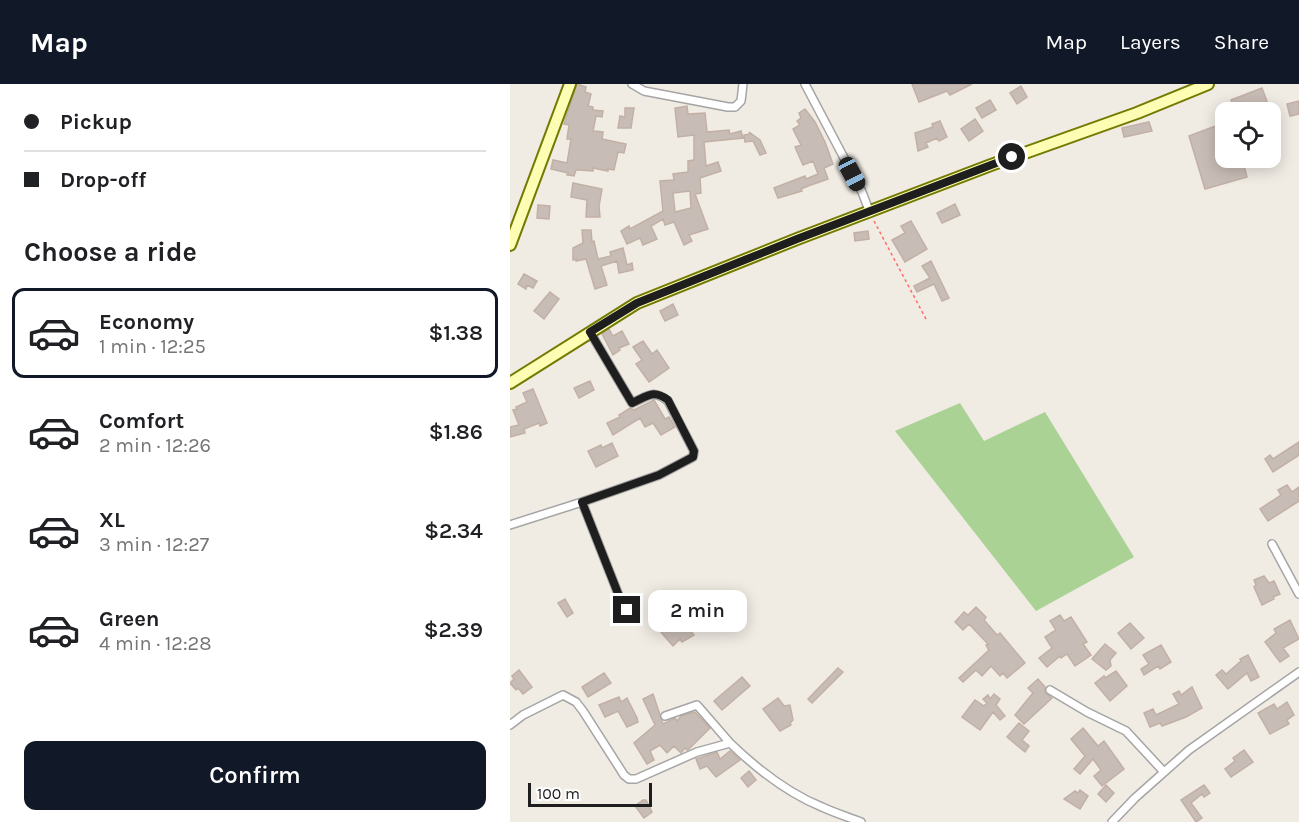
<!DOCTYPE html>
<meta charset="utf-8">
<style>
:root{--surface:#fff;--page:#f6f6f6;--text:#202124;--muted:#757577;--line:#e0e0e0;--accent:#111827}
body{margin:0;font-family:Karla,sans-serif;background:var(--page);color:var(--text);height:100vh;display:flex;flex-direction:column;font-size:22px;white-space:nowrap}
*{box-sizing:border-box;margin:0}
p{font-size:20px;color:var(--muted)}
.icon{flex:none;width:33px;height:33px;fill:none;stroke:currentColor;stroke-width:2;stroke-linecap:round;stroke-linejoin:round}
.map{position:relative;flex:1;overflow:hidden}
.panel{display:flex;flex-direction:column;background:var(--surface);width:510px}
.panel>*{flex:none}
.hud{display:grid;align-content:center;height:132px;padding:0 24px;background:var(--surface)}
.tools{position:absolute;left:705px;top:18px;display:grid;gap:12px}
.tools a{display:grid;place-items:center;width:66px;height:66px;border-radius:12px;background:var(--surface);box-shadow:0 3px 15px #0003;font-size:30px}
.scale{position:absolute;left:18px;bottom:15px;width:124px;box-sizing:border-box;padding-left:6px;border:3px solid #1e1e1e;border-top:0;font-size:16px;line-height:21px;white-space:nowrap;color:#1e1e1e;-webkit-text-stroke:4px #fff;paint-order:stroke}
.end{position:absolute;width:27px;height:27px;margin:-14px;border:8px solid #1e1e1e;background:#fff;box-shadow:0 0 0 3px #fff}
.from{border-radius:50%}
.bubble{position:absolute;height:42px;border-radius:12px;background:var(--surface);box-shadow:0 3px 15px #0003;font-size:20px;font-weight:600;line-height:42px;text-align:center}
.car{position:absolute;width:18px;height:36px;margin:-18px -9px;border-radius:8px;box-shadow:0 0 4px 2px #0007;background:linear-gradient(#222 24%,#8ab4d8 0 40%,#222 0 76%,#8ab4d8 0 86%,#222 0)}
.hud b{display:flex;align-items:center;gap:21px;height:57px;font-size:22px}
.hud b+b{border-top:2px solid var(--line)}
.hud i{width:15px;height:15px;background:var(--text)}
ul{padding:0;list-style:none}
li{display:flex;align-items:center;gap:18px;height:90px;margin:0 12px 9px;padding:0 12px;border:3px solid transparent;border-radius:12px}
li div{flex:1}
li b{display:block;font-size:22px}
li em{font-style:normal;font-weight:600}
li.on{border-color:var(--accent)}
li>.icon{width:54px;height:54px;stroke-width:1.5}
h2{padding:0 24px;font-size:27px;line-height:72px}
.cta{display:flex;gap:12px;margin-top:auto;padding:12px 24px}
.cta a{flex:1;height:69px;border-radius:12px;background:var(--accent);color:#fff;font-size:24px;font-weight:600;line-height:69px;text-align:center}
header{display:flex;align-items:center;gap:36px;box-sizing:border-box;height:84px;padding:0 30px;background:var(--accent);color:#fff}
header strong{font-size:28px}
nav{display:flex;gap:33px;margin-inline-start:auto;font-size:21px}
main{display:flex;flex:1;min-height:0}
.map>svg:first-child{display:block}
.forest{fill:#aad295}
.building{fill:#c8bdb6;stroke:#c2b0a5;stroke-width:1.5;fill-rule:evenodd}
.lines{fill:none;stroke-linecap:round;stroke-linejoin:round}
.street-casing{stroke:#a5a5a5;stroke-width:10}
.secondary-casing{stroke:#737a00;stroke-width:14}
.path{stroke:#ff6d65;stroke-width:1.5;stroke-dasharray:3 3;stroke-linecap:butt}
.street{stroke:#fff;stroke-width:7}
.secondary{stroke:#fdfdb3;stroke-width:10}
.route{stroke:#1e1e1e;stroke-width:8}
</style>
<header>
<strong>Map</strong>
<nav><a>Map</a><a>Layers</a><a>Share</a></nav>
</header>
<main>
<section class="panel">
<div class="hud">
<b><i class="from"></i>Pickup</b>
<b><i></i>Drop-off</b>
</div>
<h2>Choose a ride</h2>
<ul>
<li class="on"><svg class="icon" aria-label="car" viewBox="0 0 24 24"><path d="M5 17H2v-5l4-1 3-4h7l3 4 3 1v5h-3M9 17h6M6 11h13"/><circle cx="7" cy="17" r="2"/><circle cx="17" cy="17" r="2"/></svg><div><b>Economy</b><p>1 min · 12:25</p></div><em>$1.38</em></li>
<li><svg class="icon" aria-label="car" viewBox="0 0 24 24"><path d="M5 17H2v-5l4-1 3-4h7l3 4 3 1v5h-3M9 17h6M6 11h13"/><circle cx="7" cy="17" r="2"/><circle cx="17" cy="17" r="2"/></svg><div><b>Comfort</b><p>2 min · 12:26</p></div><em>$1.86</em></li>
<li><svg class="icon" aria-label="car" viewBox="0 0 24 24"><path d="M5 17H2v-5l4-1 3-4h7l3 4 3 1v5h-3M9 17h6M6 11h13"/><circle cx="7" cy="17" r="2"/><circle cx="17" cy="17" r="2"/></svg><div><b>XL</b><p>3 min · 12:27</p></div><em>$2.34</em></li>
<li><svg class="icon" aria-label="car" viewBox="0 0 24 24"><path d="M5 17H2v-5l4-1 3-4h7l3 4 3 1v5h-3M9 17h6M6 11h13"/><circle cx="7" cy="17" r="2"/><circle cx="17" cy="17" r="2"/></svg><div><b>Green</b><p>4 min · 12:28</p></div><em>$2.39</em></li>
</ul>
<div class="cta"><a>Confirm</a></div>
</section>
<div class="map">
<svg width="789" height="738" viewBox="0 0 789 738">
<rect width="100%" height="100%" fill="#f0ebe3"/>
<!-- forest -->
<path class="forest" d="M450 319 474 357 535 328 624 473 526 527 385 347Z"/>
<!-- building -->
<path class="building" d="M67 0 76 3 75 8 81 10 78 22 83 23V26L93 27 92 33 86 32 83 47 93 48 92 55 116 60 114 69 108 68 104 86 98 85V87L83 84V87L69 86H66L64 92 57 91 58 89 41 85 43 76 57 79 61 55H57L59 41 54 40Z
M402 0H462L440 11 437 7 409 18Z
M511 2 517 13 507 20 500 9Z
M752 4 758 20 745 25 743 19 724 24 721 16Z
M480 16 486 26 472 34 466 24Z
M789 17V30L780 32 777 20Z
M177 22 178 30 195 29 197 48 219 46 220 50 231 47 233 54 194 58 196 82 208 78 211 87 190 94 191 109 185 110 198 145 179 151 182 157 174 161 164 138 155 141 153 135 141 142 147 155 133 161 130 154 117 160 111 147 119 142 120 145 153 127 150 97 164 96 163 90 178 88V77L184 76V51L168 53 165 24ZM180 107 181 124 165 128 163 109Z
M115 24H124L121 44H108L110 32 115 33Z
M295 25 305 38 315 58 323 80 314 84 318 95 298 102 291 105 292 107 268 114 264 104 295 92 296 95 308 90 303 77 293 81 285 63 291 61 283 45 290 41 287 37 291 34 289 29Z
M465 35 473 47 459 57 451 45Z
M430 37 437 53 429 57 427 54 416 59 418 63 408 67 405 49 423 43 422 40Z
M639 38 642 47 614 53 612 44Z
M716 38V74H732L737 93 695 105 679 52Z
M239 48 250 56 256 69 250 71 243 57 235 58 234 51 240 50Z
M63 99 92 105 89 122 90 133H76L77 116 61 113Z
M445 120 450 131 432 139 427 129Z
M28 121 40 122 39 135 27 134Z
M401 137 417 165 395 178 382 156 395 149 391 142Z
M72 146H81L82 158 84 157 88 175 101 172 100 168 113 164 117 181 122 179 123 186 109 189 107 177 91 182 97 201 85 205 76 175 66 177V175L63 176V164L73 159Z
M358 147 359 155 345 157 344 149Z
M421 177 439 214 432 217 424 200 407 208 404 202 420 194 412 182Z
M14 190 27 197 23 204 17 201 16 205 8 200Z
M40 208 49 215 34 235 24 227Z
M163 220 168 231 155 237 150 227Z
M99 245 103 252 112 247 119 260 109 264 110 266 103 271 92 250Z
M133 257 142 270 147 266 159 284 139 298 126 280 132 276 123 263Z
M80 297 84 306 69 314 64 304Z
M23 305 37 339 30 342 29 339 14 345 15 349 0 353V343L9 341 3 326 7 325 6 323 17 318 13 309Z
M144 316 155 335 159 333 165 343 151 351 143 339 135 343 130 334 103 351 97 339 110 333 109 331 120 324 124 326Z
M789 358V371L763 388 755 375 760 371 763 375Z
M102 359 108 372 86 383 78 367 91 361 92 364Z
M777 401 782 408 789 403V417L758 437 750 425 771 411 768 406Z
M754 492 759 499 764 497 770 510 763 513 764 515 752 521 744 503 746 501 744 496Z
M55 515 63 529 57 533 48 519Z
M466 523 476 533 474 536 487 551 490 549 515 579 497 594 493 589 490 592 481 582 472 592 466 586 453 598 449 594 479 566 476 561 478 560 459 540 453 546 445 538 454 528 458 531Z
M550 531 554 537 561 533 577 558 573 560 581 571 565 582 557 570 551 574 550 572 537 583 529 574 542 564 535 553 546 546 540 537Z
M152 533 155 538 160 533 164 537 169 533 184 551 172 558 170 555 163 562 144 540Z
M780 536 789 555 773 564 779 572 770 578 755 558 766 549 764 545Z
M620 539 634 554 621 565 608 549Z
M595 560 606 569 600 576 601 582 596 586 582 575Z
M651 561 661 578 650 585 648 582 634 591 631 585 639 580 633 571Z
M738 571 749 593 741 597 737 589 718 605 706 591 712 586 716 590 731 577 730 575Z
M328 584 333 588 302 619 298 615Z
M9 586 22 603 13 610 8 604 6 606 0 599 4 595 2 592Z
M606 587 617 602 600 617 585 599 594 592 595 594Z
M94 589 101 599 78 613 72 603Z
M232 593 240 602 212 626 204 617Z
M528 595 535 603V609L542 614 514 640 505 631 523 609 518 604Z
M682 603 692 624 676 633 652 642 650 639 640 643 634 629 643 625 646 631 669 620 663 610 669 607 671 611Z
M143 610 153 640 165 634 167 637 171 632 185 628 200 644 179 665 177 666 175 664 171 669 164 662 157 669 150 661 140 667 144 676 137 680 124 659 145 641 133 615Z
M484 610 490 615 486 621 495 632 490 636 483 628 470 646 452 633 465 616 474 622 477 619 473 615 478 611 480 615Z
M109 613 111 618 117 614 127 634 128 638 117 643 108 627 95 633 89 621Z
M268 614 274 622 280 621 283 636 280 639 281 641 270 647 253 625Z
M777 618 784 631 777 636 779 640 760 650 748 629 764 620 767 625Z
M509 639 519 647 512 656 519 662 515 668 497 653Z
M573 644 588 662 594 657 614 685 592 702 584 692 591 686 583 675 570 690 564 685 575 672 561 655Z
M734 666 743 678 721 693 715 685 725 677 723 674Z
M220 667 230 676 206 693 197 682 190 685 186 675 207 668 210 675Z
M239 687 246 696 238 703 231 694Z
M596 701 604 709 596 718 588 710Z
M694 701 700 709 694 713 692 710 681 719 692 734 686 738 671 716Z
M570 706 578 712 570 725 554 715 565 707 568 709Z
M133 716H136L142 728 134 734 125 722Z"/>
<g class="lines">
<defs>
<path id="street" d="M122 0 134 7 218 23H225L231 17 233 0
M295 0 352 108 360 129
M72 418 149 391 183 373 184 367 158 317C143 305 138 312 122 319L80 248
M0 441 72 418 111 517 117 526
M762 460 789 510
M540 606 577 628 616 647 654 688
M155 632 187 621 220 659
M0 641 13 631 53 611 66 618 73 627 114 691 119 695H126L187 668 220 659C247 685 277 709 312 723 325 729 338 733 351 738
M602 738 625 714 679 666 789 588"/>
<path id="secondary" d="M0 161 60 0
M0 299 127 219 287 155 481 81 627 29 698 0"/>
</defs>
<!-- street casing -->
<use href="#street" class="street-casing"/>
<!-- secondary casing -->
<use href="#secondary" class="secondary-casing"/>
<!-- path -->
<path class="path" d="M364 137 417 237"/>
<!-- street -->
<use href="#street" class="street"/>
<!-- secondary -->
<use href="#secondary" class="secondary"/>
</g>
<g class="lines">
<!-- route -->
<path class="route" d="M117 526 111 517 72 418 149 391 183 373 184 367 158 316C143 305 138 312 122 319L80 248 127 219 287 155 502 73"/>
</g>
</svg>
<div class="tools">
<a><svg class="icon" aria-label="locate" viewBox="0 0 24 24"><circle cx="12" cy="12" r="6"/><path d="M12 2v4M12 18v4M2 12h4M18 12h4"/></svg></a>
</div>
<div class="scale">100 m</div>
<i class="end from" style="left:502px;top:73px"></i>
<i class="end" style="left:117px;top:526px"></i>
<div class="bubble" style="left:138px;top:506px;width:99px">2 min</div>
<i class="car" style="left:342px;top:90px;rotate:152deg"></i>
</div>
</main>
